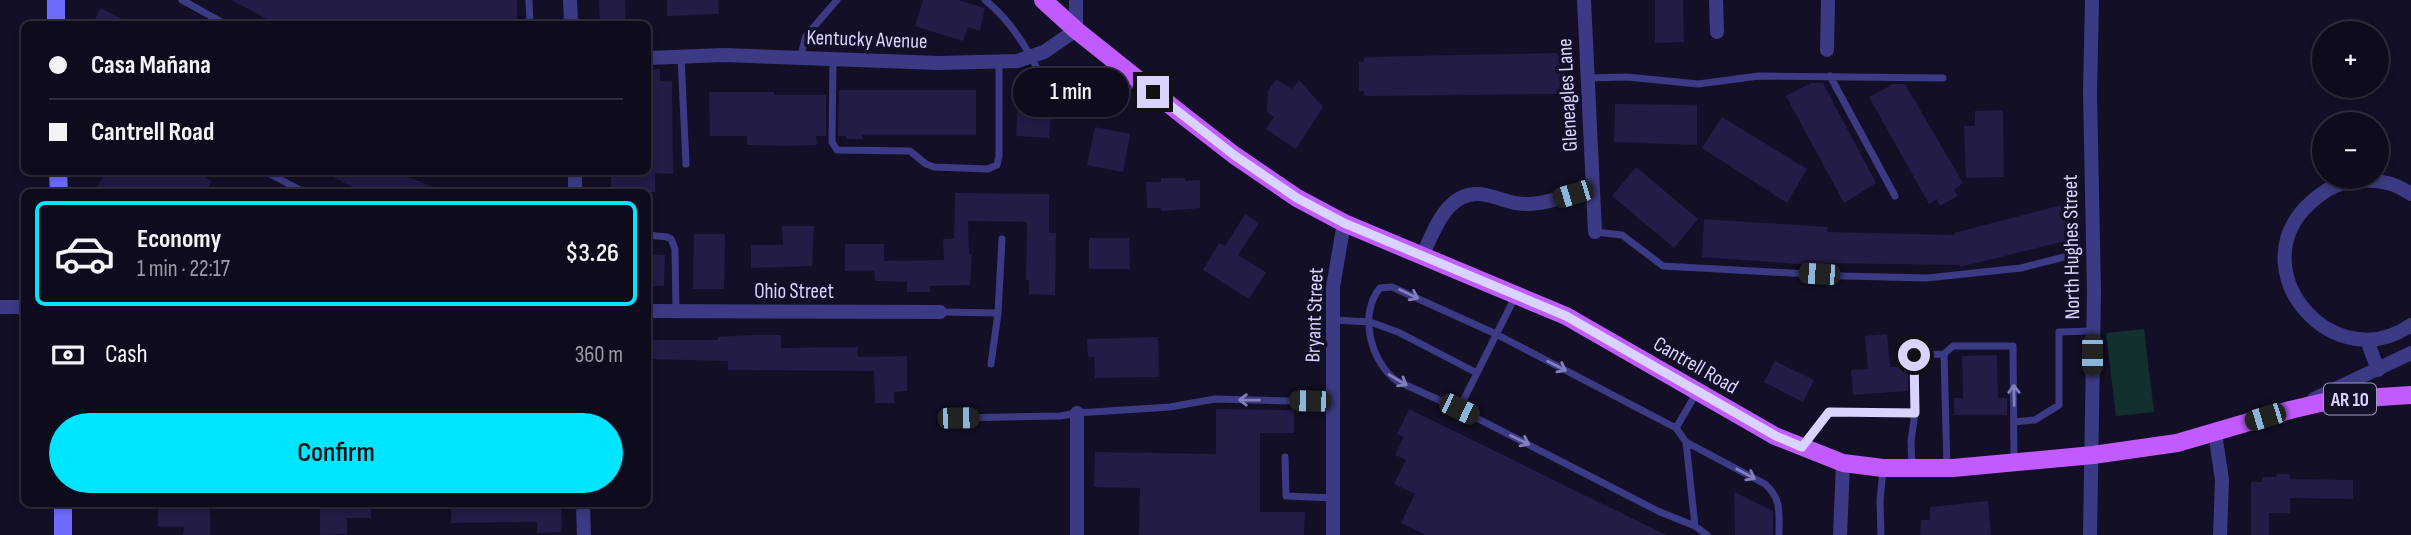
<!DOCTYPE html>
<meta charset="utf-8">
<style>
:root{--surface:#0e0b1c;--page:#1c1929;--text:#f1f3f6;--muted:#9b9ba3;--line:#2e2b3b;--accent:#00e5ff}
body{margin:0;font-family:"Sofia Sans Condensed",sans-serif;background:var(--page);color:var(--text);height:100vh;display:flex;flex-direction:column;font-size:26px;white-space:nowrap}
*{box-sizing:border-box;margin:0}
p{font-size:23px;color:var(--muted)}
.icon{flex:none;width:38px;height:38px;fill:none;stroke:currentColor;stroke-width:2;stroke-linecap:round;stroke-linejoin:round}
.map{position:relative;flex:1;overflow:hidden}
.panel{position:absolute;left:21px;top:189px;width:630px;height:318px;display:flex;flex-direction:column;background:var(--surface);border-radius:10px;box-shadow:0 4px 10px #0003,0 0 0 2px var(--line)}
.panel>*{flex:none}
.hud{position:absolute;left:21px;top:21px;width:630px;height:154px;border-radius:10px;box-shadow:0 4px 10px #0003,0 0 0 2px var(--line);display:grid;align-content:center;height:154px;padding:0 28px;background:var(--surface)}
.tools{position:absolute;left:2312px;top:21px;display:grid;gap:14px}
.tools a{display:grid;place-items:center;width:77px;height:77px;border-radius:50%;background:var(--surface);box-shadow:0 4px 10px #0003,0 0 0 2px var(--line);font-size:35px}
.end{position:absolute;width:32px;height:32px;margin:-16px;border:9px solid #d9d4ff;background:#111;box-shadow:0 0 0 4px #111}
.from{border-radius:50%}
.bubble{position:absolute;height:49px;border-radius:24px;background:var(--surface);box-shadow:0 4px 10px #0003,0 0 0 2px var(--line);font-size:23px;font-weight:600;line-height:49px;text-align:center}
.car{position:absolute;width:21px;height:42px;margin:-21px -10px;border-radius:9px;box-shadow:0 0 5px 2px #0007;background:linear-gradient(#222 24%,#8ab4d8 0 40%,#222 0 76%,#8ab4d8 0 86%,#222 0)}
.hud b{display:flex;align-items:center;gap:24px;height:66px;font-size:26px}
.hud b+b{border-top:2px solid var(--line)}
.hud i{width:18px;height:18px;background:var(--text)}
ul{padding:12px 0 0;list-style:none}
li{display:flex;align-items:center;gap:21px;height:105px;margin:0 14px 10px;padding:0 14px;border:4px solid transparent;border-radius:10px}
li div{flex:1}
li b{display:block;font-size:26px}
li em{font-style:normal;font-weight:600}
li.on{border-color:var(--accent)}
li>.icon{width:63px;height:63px;stroke-width:1.5}
.pay{display:flex;align-items:center;gap:18px;height:77px;padding:0 28px;font-size:26px}
.pay p{margin-inline-start:auto}
.button{display:flex;gap:14px;margin-top:auto;padding:14px 28px}
.button a{flex:1;height:80px;border-radius:42px;background:var(--accent);color:#111;font-size:28px;font-weight:600;line-height:80px;text-align:center}
.map>svg:first-child{display:block}
.green{fill:#12302f}
.building{fill:#241b47}
.lines{fill:none;stroke-linecap:round;stroke-linejoin:round}
.service{stroke:#3d3a85;stroke-width:7}
.minor{stroke:#3d3a85;stroke-width:14}
.secondary{stroke:#6f6bff;stroke-width:18}
.primary{stroke:#c25bff;stroke-width:18}
.oneway{stroke:#837fbc}
.route{stroke:#d9d4ff;stroke-width:9}
.labels{text-anchor:middle;stroke-width:7;stroke-linejoin:round;paint-order:stroke}
.shield{fill:#130f26;stroke:#9e99be;stroke-width:2}
.shield-label{font-size:19px;font-weight:bold;fill:#d9d4ff}
.street-label{font-size:21px;fill:#d9d4ff;stroke:#130f26}
</style>
<div class="map">
<svg width="2411" height="535" viewBox="0 0 2411 535">
<rect width="100%" height="100%" fill="#130f26"/>
<!-- green -->
<path class="green" d="M2144 329 2154 412 2116 416 2106 333Z"/>
<!-- building -->
<path class="building" d="M231 0H517V24H276Z
M599 0H625L626 24H600Z
M667 0H718L719 14 667 16Z
M923 0H958L985 8 980 31 968 27 963 41 915 26Z
M1655 0H1683L1684 42 1655 43Z
M101 8 131 24H92Z
M1555 53 1559 55V59H1564L1565 88H1559V93L1556 94 1368 96 1364 95V91H1359V62H1364V58L1368 57Z
M648 69H660V81H672L673 174 655 173V192H611V172H648Z
M1276 79 1292 89 1299 80 1323 107 1296 149 1266 129 1274 117 1267 112 1268 91Z
M1811 83H1823L1876 183 1844 203 1786 96Z
M1893 84H1905L1963 183 1954 190 1958 196 1940 206 1937 199 1929 204 1869 97Z
M839 90H976V135H862V139H846V136H838Z
M709 92H774V95H826V136H816L817 145 788 146 747 145V136H710Z
M1018 100 1052 102 1049 138 1016 136Z
M1615 104 1697 105V145L1614 142Z
M2003 110 2004 177 1966 178 1964 126H1975V111Z
M1722 117 1807 169 1787 203 1702 148Z
M1095 127 1130 134 1123 172 1087 165Z
M1636 167 1698 219 1674 248 1612 196Z
M106 172H196L212 181 205 192H94Z
M323 172H395L446 192H362Z
M1161 178H1185V181L1200 180V208L1162 211 1160 208H1147L1146 182H1161Z
M955 193 1049 194V233H1056L1055 295 1029 294V280H1026L1027 222 968 221 969 254H972L970 285 930 286V292H907V282L875 281 874 271H845V244H884V261L944 260 943 239H954Z
M2069 203 2078 238 1960 267 1959 265 1824 263V266L1702 257 1704 219 1828 227 1827 232 1955 235 1954 233Z
M1245 214 1259 223 1238 255 1266 272 1249 299 1203 270 1219 243 1225 246Z
M782 226H814L812 266 751 268V245H783Z
M694 234H725L724 289H693Z
M1089 238H1129L1130 269H1089Z
M648 254 665 255 664 286H648Z
M1887 334 1890 367 1908 366V391L1853 395 1851 370 1868 369 1865 336Z
M751 335H781V348L858 347V357L907 356V391L894 392V403H875L874 371 728 370V361L648 359V343H652V340H718V337Z
M1158 337 1159 377 1095 378 1094 357H1088L1087 339Z
M1997 355 1998 398H2007V415H1954V398H1963L1962 356Z
M1775 361 1814 380 1803 402 1764 382Z
M1216 409 1294 410V433H1260V512H1305L1304 535H1139L1140 488 1094 487 1095 452 1216 454Z
M1409 409 1666 535H1426L1401 523 1415 494 1394 484 1406 460 1395 455 1404 437 1397 434Z
M2277 474H2290V479L2353 480V499L2290 498V513H2269V535H2251V482H2262V477H2276Z
M1734 492 1773 511V535H1735Z
M1988 501 1991 535H1920L1921 520H1930V507Z
M158 504H210V535H183L184 527H158Z
M371 504V518H347V534L320 535V505Z
M451 504H561L562 532 537 533V522L451 523Z"/>
<g class="lines">
<!-- service -->
<path class="service" d="M182 0 225 24
M529 0 530 24
M985 0C1014 23 1033 57 1047 90L1079 91 1100 103 1107 104 1137 80
M681 57 686 164
M800 58 806 36 837 0
M833 60 832 142 837 150 910 151 926 164 934 167 988 169 997 165 999 156V62
M1830 76 1895 196
M1587 78 1627 77 1698 84 1759 76 1943 78
M266 172 304 192
M1595 232 1622 235 1663 266 1844 276 1927 278 2021 268 2072 255
M648 235 667 237 671 239 675 249 676 310
M940 312 998 313
M1334 320 1370 322 1398 332 1477 373
M991 364 998 313 1002 239
M1459 409 1515 297
M958 418 1060 416 1077 413 1170 407 1215 399 1332 402
M2014 422 2035 420 2059 405V332L2092 331
M1676 428 1496 334 1392 287 1380 288C1358 314 1371 363 1397 381L1459 409 1660 512 1695 526 1707 535
M1686 442 1765 484C1782 499 1779 514 1779 535
M1802 447 1829 412 1915 413
M1285 457 1286 496 1333 498
M1912 467 1911 441 1915 413 1914 355 1944 354
M1947 468 1944 354 1953 346H2013L2014 462
M1695 526 1686 442 1676 428 1697 392
M1881 535 1880 501 1883 469"/>
<!-- minor -->
<path class="minor" d="M570 0 571 24
M1584 0 1595 232
M1716 0 1717 32
M1827 50 1828 0
M648 58 724 55 939 63 1017 61 1044 52 1076 30V0
M575 172V192
M2411 194C2391 180 2368 178 2345 183 2329 186 2316 197 2305 208 2243 275 2335 378 2411 325
M1422 256C1435 229 1448 187 1486 195 1501 198 1513 205 1529 204 1550 203 1572 194 1592 188
M0 307H24
M648 311 940 312
M2367 340 2378 370
M2314 399 2411 353
M2215 433 2222 480 2220 535
M583 504 584 535
M1077 535V413
M1333 535V287L1344 223
M1840 535 1843 463
M2090 535 2094 291 2090 93 2092 0"/>
<!-- secondary -->
<path class="secondary" d="M56 0V24
M58 172 59 192
M63 504V535"/>
<!-- primary -->
<path class="primary" d="M1043 0 1076 30 1185 117 1234 155 1297 198 1344 223 1566 316 1775 436 1843 463 1883 468H1953L2093 455 2177 443 2290 410 2333 400 2411 395"/>
</g>
<!-- one-way arrows -->
<defs><path id="oneway-shaft" d="M-6 0H5M1.5-3L5.5 0L1.5 3" fill="none" stroke-width="1.6" stroke-linecap="round" stroke-linejoin="round" transform="scale(1.75)"/></defs>
<g class="oneway">
<use href="#oneway-shaft" transform="translate(1409 294) rotate(25)"/>
<use href="#oneway-shaft" transform="translate(1557 366) rotate(27)"/>
<use href="#oneway-shaft" transform="translate(1398 380) rotate(31)"/>
<use href="#oneway-shaft" transform="translate(2014 395) rotate(-91)"/>
<use href="#oneway-shaft" transform="translate(1249 400) rotate(-179)"/>
<use href="#oneway-shaft" transform="translate(1520 440) rotate(26)"/>
<use href="#oneway-shaft" transform="translate(1746 474) rotate(28)"/>
</g>
<g class="lines">
<!-- route -->
<path class="route" d="M1153 92 1234 155 1297 198 1344 223 1566 316 1776 436 1802 447 1829 412 1915 413 1914 355"/>
</g>
<g class="labels">
<!-- shield labels -->
<rect class="shield" x="2324" y="383.5" width="52" height="31" rx="5"/>
<g class="shield-label">
<text x="2350" y="406">AR 10</text>
</g>
<!-- street labels -->
<g class="street-label">
<text transform="translate(867 39) rotate(2)" y="7">Kentucky Avenue</text>
<text transform="translate(1567 95) rotate(-93)" y="7">Gleneagles Lane</text>
<text transform="translate(2071 247) rotate(-91)" y="7">North Hughes Street</text>
<text x="794" y="298">Ohio Street</text>
<text transform="translate(1314 315) rotate(-88)" y="7">Bryant Street</text>
<text transform="translate(1696 365) rotate(30)" y="7">Cantrell Road</text>
</g>
</g>
</svg>
<div class="tools">
<a>+</a>
<a>−</a>
</div>
<i class="end from" style="left:1914px;top:355px"></i>
<i class="end" style="left:1153px;top:92px"></i>
<div class="bubble" style="left:1013px;top:68px;width:116px">1 min</div>
<i class="car" style="left:1573px;top:194px;rotate:253deg"></i>
<i class="car" style="left:1819px;top:274px;rotate:273deg"></i>
<i class="car" style="left:2092px;top:355px;rotate:180deg"></i>
<i class="car" style="left:1310px;top:401px;rotate:271deg"></i>
<i class="car" style="left:1459px;top:409px;rotate:116deg"></i>
<i class="car" style="left:2265px;top:417px;rotate:253deg"></i>
<i class="car" style="left:958px;top:418px;rotate:89deg"></i>
<div class="hud">
<b><i class="from"></i>Casa Mañana</b>
<b><i></i>Cantrell Road</b>
</div>
<section class="panel">
<ul>
<li class="on"><svg class="icon" aria-label="car" viewBox="0 0 24 24"><path d="M5 17H2v-5l4-1 3-4h7l3 4 3 1v5h-3M9 17h6M6 11h13"/><circle cx="7" cy="17" r="2"/><circle cx="17" cy="17" r="2"/></svg><div><b>Economy</b><p>1 min · 22:17</p></div><em>$3.26</em></li>
</ul>
<div class="pay"><svg class="icon" aria-label="cash" viewBox="0 0 24 24"><path d="M3 7h18v10H3z"/><circle cx="12" cy="12" r="2"/></svg>Cash<p>360 m</p></div>
<div class="button"><a>Confirm</a></div>
</section>
</div>
